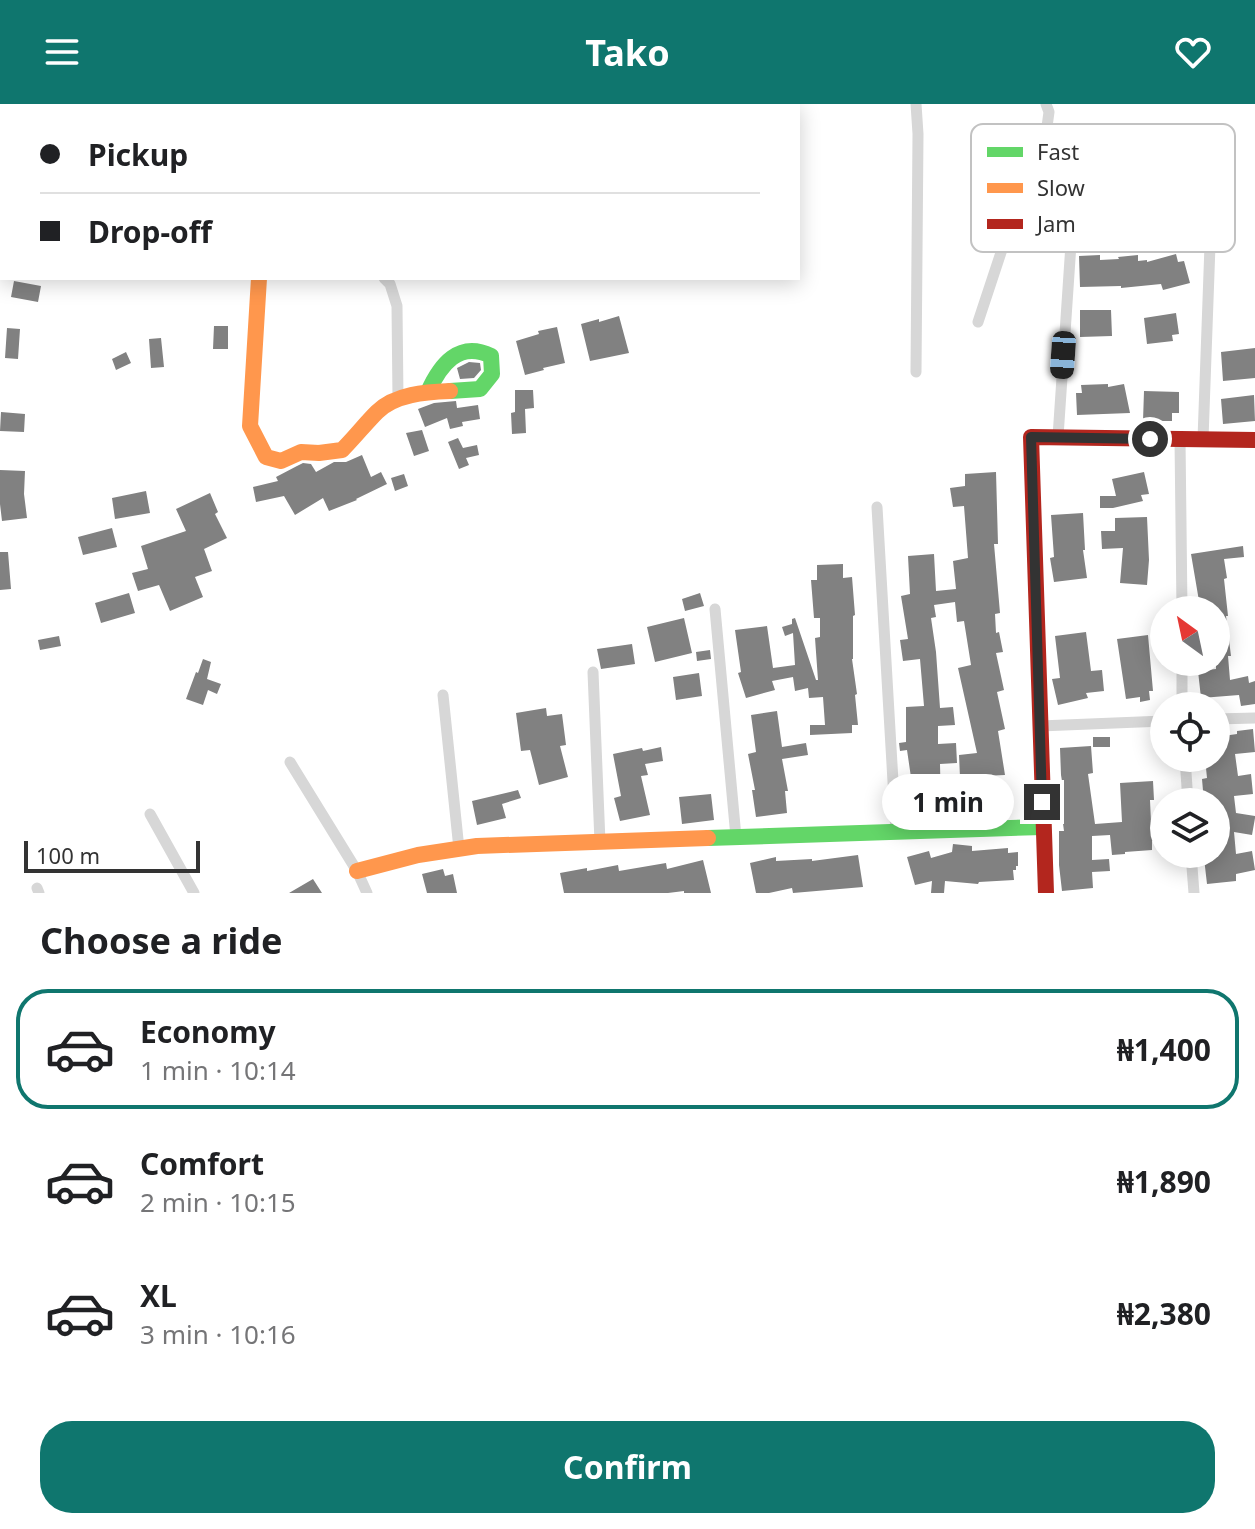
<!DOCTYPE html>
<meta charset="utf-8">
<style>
:root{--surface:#fff;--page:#f6f6f6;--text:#202124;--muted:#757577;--line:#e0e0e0;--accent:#0f766e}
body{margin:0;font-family:"Noto Sans",sans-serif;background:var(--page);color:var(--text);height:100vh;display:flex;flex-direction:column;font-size:30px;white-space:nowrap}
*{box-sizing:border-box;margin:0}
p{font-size:26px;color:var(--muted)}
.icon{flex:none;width:44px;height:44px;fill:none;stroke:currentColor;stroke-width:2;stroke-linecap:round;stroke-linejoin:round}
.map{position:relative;height:789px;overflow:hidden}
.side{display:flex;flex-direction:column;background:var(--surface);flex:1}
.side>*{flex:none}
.guide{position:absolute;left:0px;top:0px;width:800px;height:176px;box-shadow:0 4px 20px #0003;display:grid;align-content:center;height:176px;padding:0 40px;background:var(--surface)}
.needle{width:52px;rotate:327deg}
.buttons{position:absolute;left:1150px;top:492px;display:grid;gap:16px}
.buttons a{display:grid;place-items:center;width:80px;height:80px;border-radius:50%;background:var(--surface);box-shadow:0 4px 20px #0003;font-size:40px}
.scale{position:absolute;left:24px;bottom:20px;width:176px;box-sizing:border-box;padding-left:8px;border:4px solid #333;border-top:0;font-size:22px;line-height:28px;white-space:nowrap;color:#333;-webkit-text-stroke:6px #fff;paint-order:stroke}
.end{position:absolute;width:36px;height:36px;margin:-18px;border:10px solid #333;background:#fff;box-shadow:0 0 0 4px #fff}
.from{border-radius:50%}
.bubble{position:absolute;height:56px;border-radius:28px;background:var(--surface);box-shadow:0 4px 20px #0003;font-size:26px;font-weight:700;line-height:56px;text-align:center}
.car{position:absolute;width:24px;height:48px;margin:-24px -12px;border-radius:10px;box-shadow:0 0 6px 2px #0007;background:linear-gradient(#222 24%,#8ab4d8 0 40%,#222 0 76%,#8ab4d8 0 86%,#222 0)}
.guide b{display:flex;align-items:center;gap:28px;height:76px;font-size:30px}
.guide b+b{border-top:2px solid var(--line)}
.guide i{width:20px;height:20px;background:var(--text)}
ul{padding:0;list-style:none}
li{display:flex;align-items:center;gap:24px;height:120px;margin:0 16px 12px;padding:0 24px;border:4px solid transparent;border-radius:32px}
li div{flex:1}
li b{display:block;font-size:30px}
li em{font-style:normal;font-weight:700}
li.selected{border-color:var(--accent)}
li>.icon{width:72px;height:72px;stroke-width:1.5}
h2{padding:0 40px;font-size:36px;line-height:96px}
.action{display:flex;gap:16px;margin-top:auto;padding:16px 40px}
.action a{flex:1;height:92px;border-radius:32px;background:var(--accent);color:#fff;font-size:32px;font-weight:700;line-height:92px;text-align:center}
header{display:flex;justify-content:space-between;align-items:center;height:104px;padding:0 40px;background:var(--accent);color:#fff;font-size:36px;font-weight:700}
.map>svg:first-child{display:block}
.building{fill:#818181}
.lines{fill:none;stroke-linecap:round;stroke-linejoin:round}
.street{stroke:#d7d7d7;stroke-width:11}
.fast{stroke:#63d668;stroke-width:16}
.slow{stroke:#ff974d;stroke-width:16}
.jam{stroke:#b3261e;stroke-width:16}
.route{stroke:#333;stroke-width:10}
.key{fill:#fff;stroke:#c2c2c2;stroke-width:2}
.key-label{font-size:22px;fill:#333}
</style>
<header><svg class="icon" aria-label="menu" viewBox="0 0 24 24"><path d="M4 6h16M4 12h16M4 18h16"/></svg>Tako<svg class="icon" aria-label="heart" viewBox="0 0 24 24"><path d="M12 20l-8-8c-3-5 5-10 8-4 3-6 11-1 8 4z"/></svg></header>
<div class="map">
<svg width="1255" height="789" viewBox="0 0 1255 789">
<rect width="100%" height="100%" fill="#fff"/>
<!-- building -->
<path class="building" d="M1176 150 1178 158 1184 157 1190 179 1163 186 1161 180 1121 184V182L1080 183 1079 152 1100 151V156L1119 155 1118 153 1138 151V157L1147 156V158Z
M14 177 41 182 38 198 11 193Z
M1080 206H1111L1112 232 1080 233Z
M1176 209 1179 230 1172 231 1173 237 1147 240 1144 214Z
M619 212 629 249 590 257 581 220 599 215V218Z
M214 222H228V245H213Z
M557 223 565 259 543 264 544 266 525 271 516 237 539 230 538 227Z
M7 224 20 225 18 255 5 254Z
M161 234 164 263 151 264 149 235Z
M1255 244V274L1223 277 1221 248Z
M126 248 131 259 116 266 112 255Z
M469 258 480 259 481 266 474 274 460 275 457 264Z
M1108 280V283L1124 280 1130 309 1077 311 1076 289H1082L1081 281Z
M515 286H533L534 304 525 305 526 329 512 330 511 309 515 308Z
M1144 287 1179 288V309H1172V317H1143Z
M1254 291 1255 317 1223 320 1221 295Z
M456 297 457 304 478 301 480 315 462 318 463 322 450 325 447 314 425 323 418 305 434 299Z
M1 308 25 310 24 328 0 327Z
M422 326 429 347 414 352 406 329Z
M458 334 463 344 477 341 479 351 466 354 469 361 459 365 448 338Z
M362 351 371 373 381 368 387 380 356 395 357 396 329 407 323 394 295 411 284 392 256 398 253 383 278 377 276 373 297 362 303 359 311 360 316 368 334 358H346Z
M0 366 25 367 24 390 27 414 2 417 0 400Z
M996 368 998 440H994L1000 509 995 510 996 529 999 528 1003 548 996 549 1004 586 997 588 1005 625 998 627 1005 671 960 673 959 651 977 649 958 564 971 561 964 517 957 518 955 498 934 501 936 513 931 514 936 548 940 604 953 603 955 621 938 622V640L956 639 957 659 940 660 941 706H947V715L918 716V708H909V687H913L907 646 900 647 899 639 906 638V603L924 602 920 555 903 557 900 536 908 535 901 492 910 490 908 452 934 450 936 487 956 485 953 457 968 454 964 402 953 403 950 384 965 382V370Z
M1144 368 1149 390 1141 391 1143 397 1113 404H1100V392H1116L1112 375Z
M404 370 408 382 395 387 391 374Z
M146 387 150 409 115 415 112 394Z
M210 389 218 408 215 410 227 434 204 445 212 467 195 473 203 493 170 507 159 481 138 487 132 469 148 465 141 442 186 427 176 405Z
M1083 409 1085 446H1083L1087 474 1054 478 1050 454 1054 453 1051 411Z
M1147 413 1149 456 1147 481 1120 479 1123 444 1102 445 1101 427H1115V414Z
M112 424 117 443 83 451 78 433Z
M1243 442 1244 453 1224 455 1227 474 1224 475 1228 512H1226L1231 552H1228L1230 576 1248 572 1249 579 1255 577V600L1241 602 1239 591 1201 594 1198 567 1216 565V506H1196L1195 498 1199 497 1191 450Z
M0 448H8L11 485 0 486Z
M843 460V474L852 473 855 511 853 512V555H852L857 590 855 591 858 621H852V629L810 631V621H825L823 593 809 594 808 584 795 587 793 573 772 577 775 586 746 594 738 569 741 568 735 526 767 522 773 564 795 561 793 529 785 532 782 523 792 520V515L795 514 816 576H818L815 534 820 533V514H814L811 476H817V461Z
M129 489 135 509 101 519 95 499Z
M700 489 704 502 685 507 682 495Z
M684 514 692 549 655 558 647 523Z
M1086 528 1091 567 1102 566 1104 587 1086 589 1088 594 1058 601 1052 575 1060 574 1055 532Z
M1148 531 1153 587H1149L1150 596 1140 598V593L1126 595 1117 535Z
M59 532 61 542 40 546 38 536Z
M632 540 635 560 601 565 597 545Z
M710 546 711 555 697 557 696 548Z
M203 555 211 558 207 575 221 580 217 590 208 586 203 601 186 595 196 568 198 569Z
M699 569 702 592 676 596 673 573Z
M546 604 547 612 562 610 566 641 560 642 568 673 539 681 530 646 521 647 516 609Z
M777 607 782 643 806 639 808 651 782 655 788 687H785L787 709 756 713 752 686H755L748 650 756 648 751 611Z
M1253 625 1255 648 1235 650 1238 672 1251 670 1253 690 1234 692 1236 709 1255 712V714L1252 731 1234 728 1236 750 1252 747 1255 766 1236 770V777L1207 780 1204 754 1216 753V698H1204L1202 675 1207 674 1205 654H1216V633L1237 630V627Z
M1093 633H1110V643H1093Z
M1091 642 1093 669 1088 670 1095 720 1122 718 1120 679 1153 677 1154 696H1150L1151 718H1155L1156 736 1152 737V746L1125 748V750L1112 751 1110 731 1092 732V756L1109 755 1110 767 1092 768 1093 784 1062 787 1059 761V727H1064L1059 690 1064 689 1061 671 1060 644Z
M661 643 663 657 645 660 648 671 641 672 650 711 620 717 614 694 621 692 613 650 642 644 643 647Z
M1004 684 1007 703 1001 704 1002 711 975 714 974 710 962 711 961 693H971V689Z
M518 686 521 694 502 700 506 714 477 721 472 697Z
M711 690 714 716 682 720 679 693Z
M953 740 972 742V747L1008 744V749L1018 748V762H1016V766H1013L1014 776 979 778 978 780 945 777 944 789H931L932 777 915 781 907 753 929 747 931 754 952 748Z
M858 751 863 783 793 789 792 784 769 789H756L750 759 776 753V757L812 755V757Z
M703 756 711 789H684V787L668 789H564L560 769 587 764V767L618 761 619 767 666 759 667 765Z
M443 765 445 772 453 770 457 789H427L422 770Z
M313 775 322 789H289Z"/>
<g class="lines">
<!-- street -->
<path class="street" d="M258 0V2
M916 0 918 30 916 268
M1046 30 1136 42
M384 174 390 180 397 202 398 295
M978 218 1023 82 1046 30 1049 8 1046 0
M1058 333 1071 140 1073 131 1081 126 1196 129 1207 132 1210 141 1203 335
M1180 335 1182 506
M877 403 896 729
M715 505 736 733
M1182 558V602
M593 568 600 738
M443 591 459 745
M1216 615 1255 614
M1040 622 1164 617
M1185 654 1188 698
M290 658 357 767 367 789
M150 710 194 789
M1191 750 1194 789
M37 784 39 789"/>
<!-- fast -->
<path class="fast" d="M428 288C440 261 459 236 491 252L492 270 480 285 450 287
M708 734 1042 723"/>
<!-- slow -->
<path class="slow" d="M259 174 250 322 266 353 281 357 301 348 319 349 342 346C354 334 365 320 377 308 395 290 426 288 450 287
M357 767 418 751 477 742 708 734"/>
<!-- jam -->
<path class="jam" d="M1046 789 1031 333 1255 336"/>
</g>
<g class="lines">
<!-- route -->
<path class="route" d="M1042 698 1031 333 1150 335"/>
</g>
<!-- legend -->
<rect x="971" y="20" width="264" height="128" rx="12" class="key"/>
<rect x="987" y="43" width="36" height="10" fill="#63d668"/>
<rect x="987" y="79" width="36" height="10" fill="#ff974d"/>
<rect x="987" y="115" width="36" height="10" fill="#b3261e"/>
<g class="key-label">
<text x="1037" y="56">Fast</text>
<text x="1037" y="92">Slow</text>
<text x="1037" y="128">Jam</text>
</g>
</svg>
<div class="buttons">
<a><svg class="needle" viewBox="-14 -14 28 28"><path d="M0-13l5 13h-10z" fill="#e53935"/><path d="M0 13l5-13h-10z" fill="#757577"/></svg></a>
<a><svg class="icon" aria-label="locate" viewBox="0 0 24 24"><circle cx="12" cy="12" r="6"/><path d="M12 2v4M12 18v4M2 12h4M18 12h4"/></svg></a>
<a><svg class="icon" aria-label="layers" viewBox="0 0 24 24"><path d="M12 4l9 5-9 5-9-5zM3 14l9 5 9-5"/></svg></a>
</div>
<div class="scale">100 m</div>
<i class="end from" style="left:1150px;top:335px"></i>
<i class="end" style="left:1042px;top:698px"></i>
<div class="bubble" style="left:882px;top:670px;width:132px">1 min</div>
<i class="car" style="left:1063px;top:251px;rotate:184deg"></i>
<div class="guide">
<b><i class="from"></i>Pickup</b>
<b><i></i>Drop-off</b>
</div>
</div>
<section class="side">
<h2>Choose a ride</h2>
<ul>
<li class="selected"><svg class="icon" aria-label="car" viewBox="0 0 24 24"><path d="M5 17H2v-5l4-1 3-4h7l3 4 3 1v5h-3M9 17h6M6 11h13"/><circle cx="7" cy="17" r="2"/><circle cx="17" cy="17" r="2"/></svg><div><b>Economy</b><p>1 min · 10:14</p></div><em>₦1,400</em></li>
<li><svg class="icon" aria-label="car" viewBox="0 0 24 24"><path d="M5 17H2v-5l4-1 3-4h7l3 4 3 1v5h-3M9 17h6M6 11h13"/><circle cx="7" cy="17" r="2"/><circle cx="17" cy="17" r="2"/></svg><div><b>Comfort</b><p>2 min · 10:15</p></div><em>₦1,890</em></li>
<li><svg class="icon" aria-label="car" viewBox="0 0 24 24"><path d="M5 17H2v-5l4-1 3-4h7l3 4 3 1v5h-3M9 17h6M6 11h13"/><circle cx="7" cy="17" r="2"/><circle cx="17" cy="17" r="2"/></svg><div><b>XL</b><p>3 min · 10:16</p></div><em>₦2,380</em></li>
</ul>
<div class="action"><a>Confirm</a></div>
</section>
